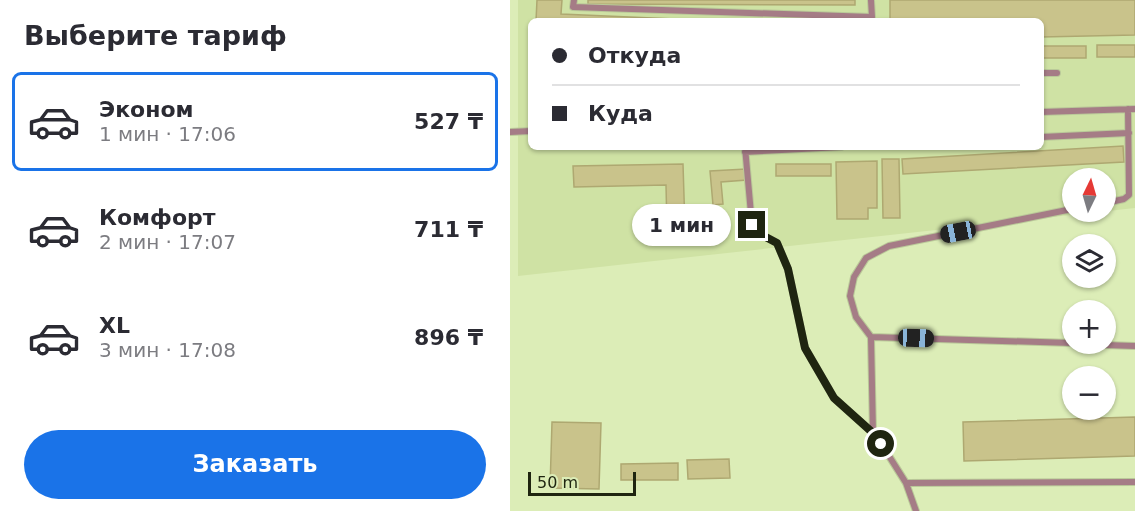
<!DOCTYPE html>
<html lang="ru">
<meta charset="utf-8">
<style>
:root{--surface:#fff;--page:#f7f7f7;--text:#2b2b33;--muted:#7c7c81;--line:#e1e1e2;--accent:#1a73e8}
body{margin:0;font-family:"DejaVu Sans",sans-serif;background:var(--page);color:var(--text);height:100vh;display:flex;flex-direction:column;font-size:22px;white-space:nowrap}
*{box-sizing:border-box;margin:0}
p{font-size:20px;color:var(--muted)}
.icon{flex:none;width:33px;height:33px;fill:none;stroke:currentColor;stroke-width:2;stroke-linecap:round;stroke-linejoin:round}
.map{position:relative;flex:1;overflow:hidden}
.side{display:flex;flex-direction:column;background:var(--surface);width:510px}
.side>*{flex:none}
.top-card{position:absolute;left:18px;top:18px;width:516px;height:132px;border-radius:9px;box-shadow:0 2px 4px #0004;display:grid;align-content:center;height:132px;padding:0 24px;background:var(--surface)}
.needle{width:39px;rotate:5deg}
.tools{position:absolute;left:552px;top:168px;display:grid;gap:12px}
.tools a{display:grid;place-items:center;width:54px;height:54px;border-radius:50%;background:var(--surface);box-shadow:0 2px 4px #0004;font-size:30px}
.scale{position:absolute;left:18px;bottom:15px;width:108px;box-sizing:border-box;padding-left:6px;border:3px solid #1f2510;border-top:0;font-size:16px;line-height:21px;white-space:nowrap;color:#1f2510;-webkit-text-stroke:4px #dcedb7;paint-order:stroke}
.end{position:absolute;width:27px;height:27px;margin:-14px;border:8px solid #1f2510;background:#fff;box-shadow:0 0 0 3px #fff}
.from{border-radius:50%}
.bubble{position:absolute;height:42px;border-radius:21px;background:var(--surface);box-shadow:0 2px 4px #0004;font-size:20px;font-weight:700;line-height:42px;text-align:center}
.car{position:absolute;width:18px;height:36px;margin:-18px -9px;border-radius:8px;box-shadow:0 0 4px 2px #0007;background:linear-gradient(#222 24%,#8ab4d8 0 40%,#222 0 76%,#8ab4d8 0 86%,#222 0)}
.top-card b{display:flex;align-items:center;gap:21px;height:57px;font-size:22px}
.top-card b+b{border-top:2px solid var(--line)}
.top-card i{width:15px;height:15px;background:var(--text)}
ul{padding:0;list-style:none}
li{display:flex;align-items:center;gap:18px;height:99px;margin:0 12px 9px;padding:0 12px;border:3px solid transparent;border-radius:9px}
li div{flex:1}
li b{display:block;font-size:22px}
li em{font-style:normal;font-weight:700}
li.current{border-color:var(--accent)}
li>.icon{width:54px;height:54px;stroke-width:1.5}
h2{padding:0 24px;font-size:27px;line-height:72px}
.primary-button{display:flex;gap:12px;margin-top:auto;padding:12px 24px}
.primary-button a{flex:1;height:69px;border-radius:36px;background:var(--accent);color:#fff;font-size:24px;font-weight:700;line-height:69px;text-align:center}
main{display:flex;flex:1;min-height:0}
.map>svg:first-child{display:block}
.built{fill:#cfe2a4;fill-rule:evenodd}
.building{fill:#c9c38b;stroke:#aea871;stroke-width:1.5}
.lines{fill:none;stroke-linecap:round;stroke-linejoin:round}
.lane-casing{stroke:#bac999;stroke-width:8}
.lane{stroke:#a57c86;stroke-width:6}
.route{stroke:#1f2510;stroke-width:8}
</style>
<main>
<section class="side">
<h2>Выберите тариф</h2>
<ul>
<li class="current"><svg class="icon" aria-label="car" viewBox="0 0 24 24"><path d="M5 17H2v-5l4-1 3-4h7l3 4 3 1v5h-3M9 17h6M6 11h13"/><circle cx="7" cy="17" r="2"/><circle cx="17" cy="17" r="2"/></svg><div><b>Эконом</b><p>1 мин · 17:06</p></div><em>527 ₸</em></li>
<li><svg class="icon" aria-label="car" viewBox="0 0 24 24"><path d="M5 17H2v-5l4-1 3-4h7l3 4 3 1v5h-3M9 17h6M6 11h13"/><circle cx="7" cy="17" r="2"/><circle cx="17" cy="17" r="2"/></svg><div><b>Комфорт</b><p>2 мин · 17:07</p></div><em>711 ₸</em></li>
<li><svg class="icon" aria-label="car" viewBox="0 0 24 24"><path d="M5 17H2v-5l4-1 3-4h7l3 4 3 1v5h-3M9 17h6M6 11h13"/><circle cx="7" cy="17" r="2"/><circle cx="17" cy="17" r="2"/></svg><div><b>XL</b><p>3 мин · 17:08</p></div><em>896 ₸</em></li>
</ul>
<div class="primary-button"><a>Заказать</a></div>
</section>
<div class="map">
<svg width="625" height="511" viewBox="0 0 625 511">
<rect width="100%" height="100%" fill="#dcedb7"/>
<!-- built -->
<path class="built" d="M8 0H625V208L8 276ZM21 21H531V147H21ZM562 178H596V212H562Z"/>
<!-- building -->
<path class="building" d="M27 0H52L51 14 211 21H26Z
M78 0H345V5L78 4Z
M380 0H625V35L531 37V21H380Z
M587 45H625V57H587Z
M531 46H576V58H531Z
M613 146 614 162 393 174 392 159Z
M372 159H389L390 218H373Z
M367 161V208H358V219H327L326 162Z
M173 164 175 228 157 229 156 185 64 187 63 166Z
M266 164H321V176H266Z
M236 169 237 180 211 182 213 204 203 205 200 171Z
M625 417V456L454 461 453 422Z
M42 422 91 423 89 489 40 488Z
M219 459 220 478 178 479 177 460Z
M168 463V480H111V464Z"/>
<g class="lines">
<defs>
<path id="lane" d="M64 0 63 7 362 17 361 0
M531 73H547
M531 112 625 109
M0 132 21 131
M531 137 619 133
M235 147 242 225 250 234 267 243 278 269 295 348 324 398 363 433 379 456 396 483 406 511
M235 152 331 147
M596 203 614 199 619 195 618 109
M361 337 346 317 340 296 344 277 356 258 379 246 562 209
M564 344 625 346
M363 433 361 337 562 343
M396 483 625 482"/>
</defs>
<!-- lane casing -->
<use href="#lane" class="lane-casing"/>
<!-- lane -->
<use href="#lane" class="lane"/>
</g>
<g class="lines">
<!-- route -->
<path class="route" d="M242 225 250 234 267 243 278 269 295 348 324 398 363 433 371 444"/>
</g>
</svg>
<div class="tools">
<a><svg class="needle" viewBox="-14 -14 28 28"><path d="M0-13l5 13h-10z" fill="#e53935"/><path d="M0 13l5-13h-10z" fill="#7c7c81"/></svg></a>
<a><svg class="icon" aria-label="layers" viewBox="0 0 24 24"><path d="M12 4l9 5-9 5-9-5zM3 14l9 5 9-5"/></svg></a>
<a>+</a>
<a>−</a>
</div>
<div class="scale">50 m</div>
<i class="end from" style="left:371px;top:444px"></i>
<i class="end" style="left:242px;top:225px"></i>
<div class="bubble" style="left:122px;top:204px;width:99px">1 мин</div>
<i class="car" style="left:448px;top:232px;rotate:259deg"></i>
<i class="car" style="left:406px;top:338px;rotate:92deg"></i>
<div class="top-card">
<b><i class="from"></i>Откуда</b>
<b><i></i>Куда</b>
</div>
</div>
</main>
